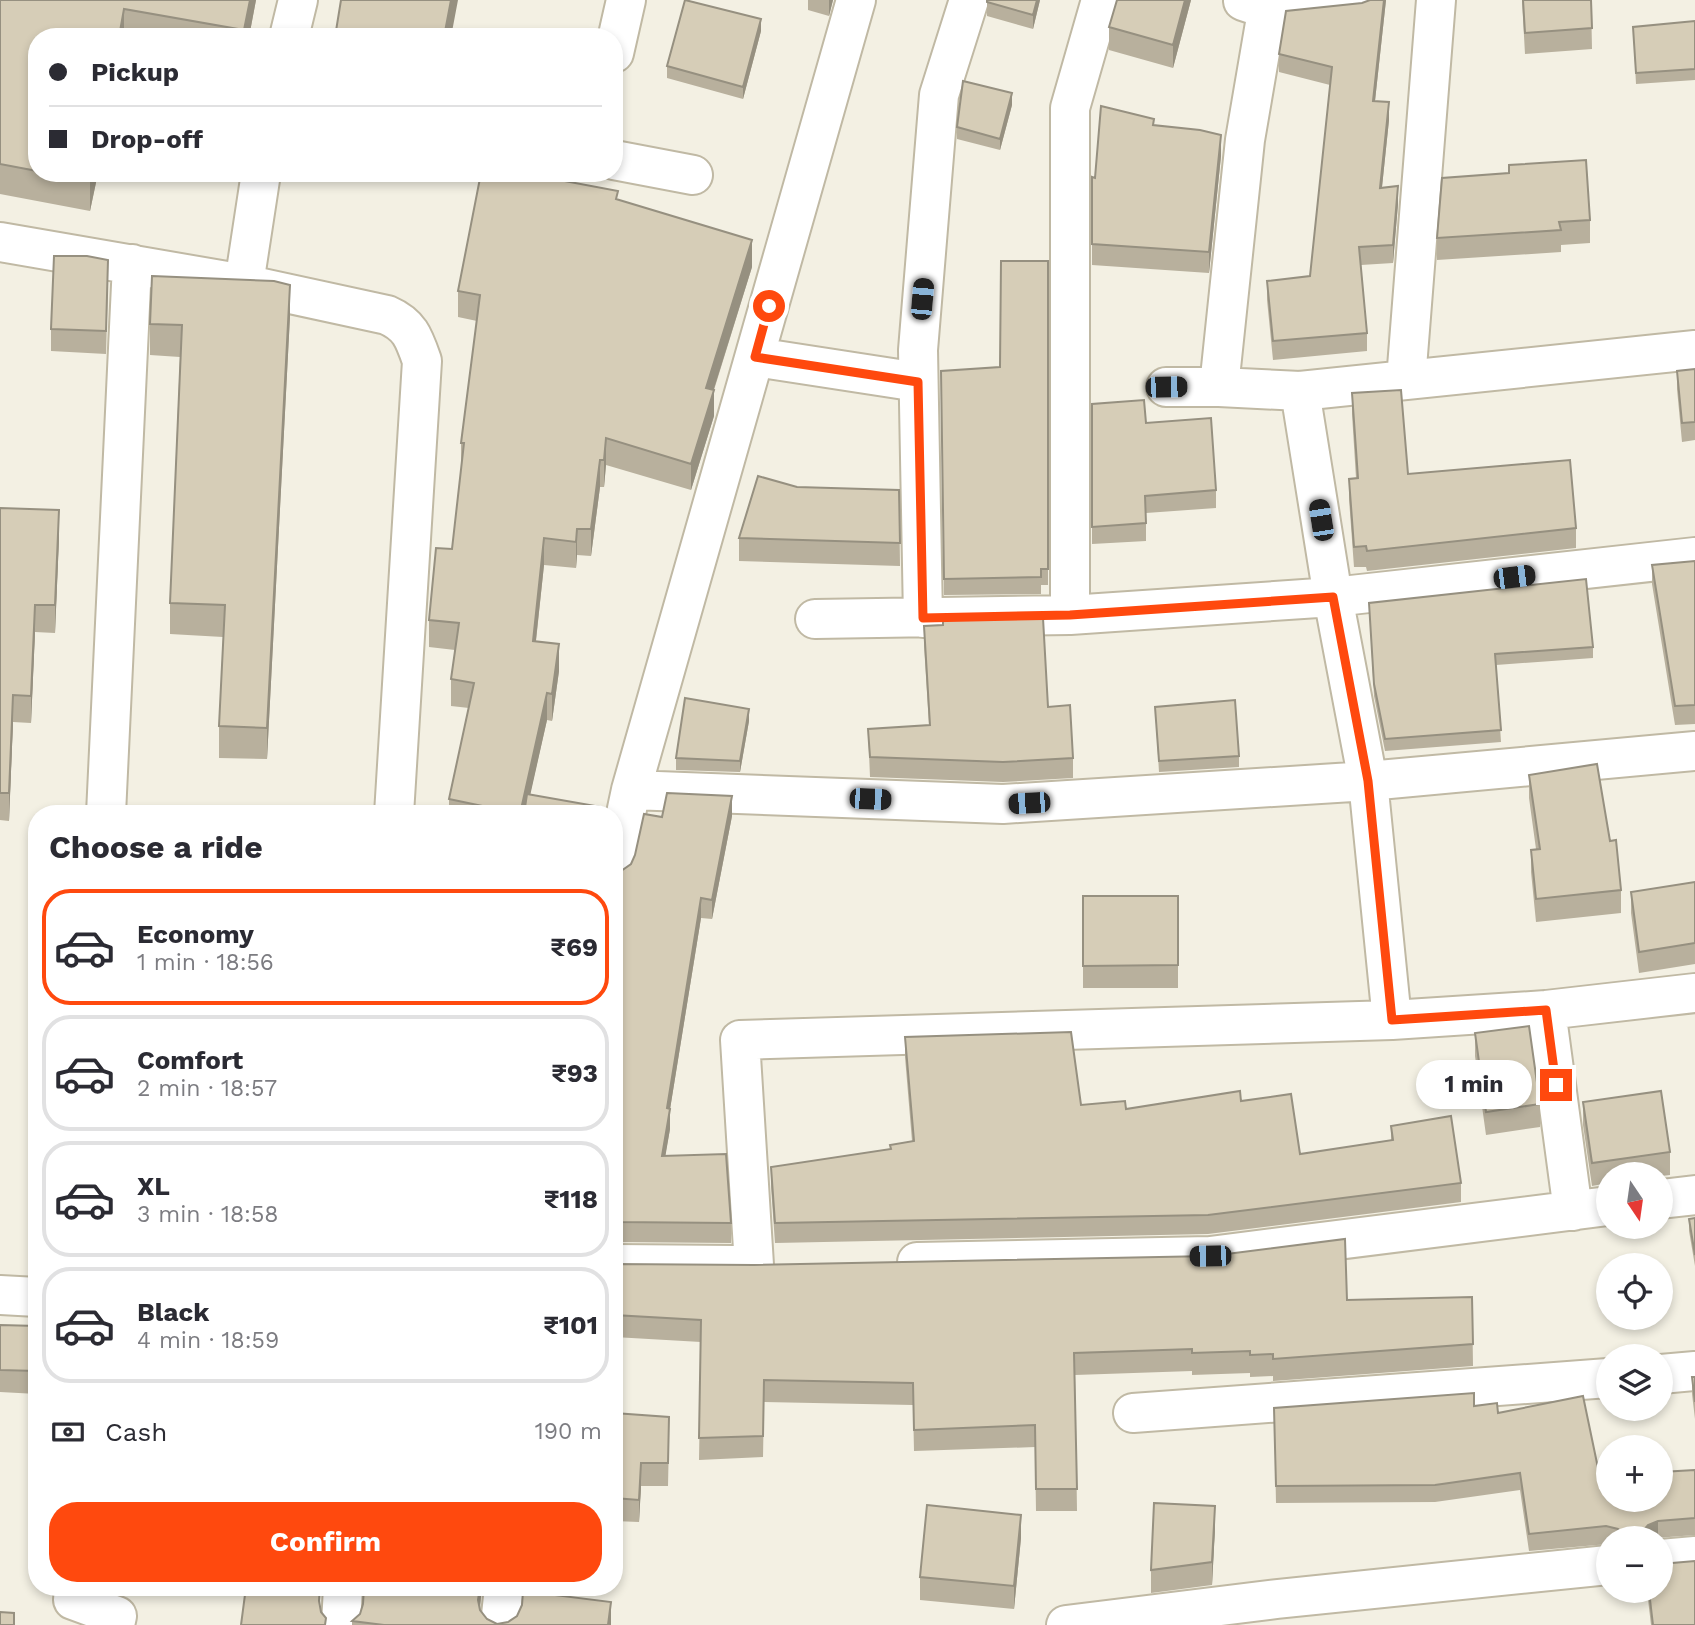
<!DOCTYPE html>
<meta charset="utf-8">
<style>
:root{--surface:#fff;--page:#f2f2f3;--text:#2b2b33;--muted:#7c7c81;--line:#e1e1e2;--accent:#ff490e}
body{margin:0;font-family:"Work Sans",sans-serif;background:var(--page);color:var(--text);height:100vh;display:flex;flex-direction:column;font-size:26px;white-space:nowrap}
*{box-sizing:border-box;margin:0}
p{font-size:23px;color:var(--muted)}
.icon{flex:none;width:38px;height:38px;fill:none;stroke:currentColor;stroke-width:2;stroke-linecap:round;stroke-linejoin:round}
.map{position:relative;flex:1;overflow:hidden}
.sheet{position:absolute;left:28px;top:805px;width:595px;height:791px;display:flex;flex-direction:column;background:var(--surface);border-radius:28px;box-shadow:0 4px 10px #0003}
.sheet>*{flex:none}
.guide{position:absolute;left:28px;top:28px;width:595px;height:154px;border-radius:28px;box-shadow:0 4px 10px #0003;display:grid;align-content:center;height:154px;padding:0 21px;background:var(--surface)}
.needle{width:46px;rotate:167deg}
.fabs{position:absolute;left:1596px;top:1162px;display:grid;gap:14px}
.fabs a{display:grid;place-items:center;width:77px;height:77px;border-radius:50%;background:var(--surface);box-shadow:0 4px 10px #0003;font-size:35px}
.end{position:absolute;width:32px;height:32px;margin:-16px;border:9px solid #ff490e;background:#fff;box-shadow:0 0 0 4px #fff}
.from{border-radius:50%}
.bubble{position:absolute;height:49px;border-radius:24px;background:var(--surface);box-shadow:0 4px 10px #0003;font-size:23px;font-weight:700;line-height:49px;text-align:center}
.car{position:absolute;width:21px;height:42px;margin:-21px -10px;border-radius:9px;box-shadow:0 0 5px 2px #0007;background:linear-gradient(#222 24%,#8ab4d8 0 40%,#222 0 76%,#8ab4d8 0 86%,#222 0)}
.guide b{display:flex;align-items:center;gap:24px;height:66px;font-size:26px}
.guide b+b{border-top:2px solid var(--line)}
.guide i{width:18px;height:18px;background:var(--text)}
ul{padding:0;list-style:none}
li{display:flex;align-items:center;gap:21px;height:116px;margin:0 14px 10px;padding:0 7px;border:4px solid var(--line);border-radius:28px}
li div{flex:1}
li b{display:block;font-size:26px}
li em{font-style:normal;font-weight:700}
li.on{border-color:var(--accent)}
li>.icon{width:63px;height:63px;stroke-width:1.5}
h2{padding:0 21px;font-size:32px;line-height:84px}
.pay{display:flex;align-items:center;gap:18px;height:77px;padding:0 21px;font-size:26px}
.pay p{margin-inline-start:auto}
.cta{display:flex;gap:14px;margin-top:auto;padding:14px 21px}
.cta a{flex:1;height:80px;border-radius:28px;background:var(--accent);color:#fff;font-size:28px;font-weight:700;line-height:80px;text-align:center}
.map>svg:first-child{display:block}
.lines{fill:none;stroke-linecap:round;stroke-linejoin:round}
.minor-casing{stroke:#c0b9a4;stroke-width:42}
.minor{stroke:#fff;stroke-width:38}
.wall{fill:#b8b09d}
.shaded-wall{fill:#969080}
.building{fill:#d6cdb7;stroke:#969080;stroke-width:2}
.route{stroke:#ff490e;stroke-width:9}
</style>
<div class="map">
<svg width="1695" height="1625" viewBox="0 0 1695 1625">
<rect width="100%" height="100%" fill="#f3f0e3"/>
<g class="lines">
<defs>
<path id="minor" d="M1243 1 1267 9 1359 0
M289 37 298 0
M614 53 626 0
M614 160 693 175
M0 242 244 284 387 315C410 325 414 338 422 361L394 814
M244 284 261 173
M755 357 918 382
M1406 380 1436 0
M1166 387H1219L1300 391 1695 350
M1219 387 1245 140 1269 0
M1300 391 1333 597 1368 781 1392 1020
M1070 615V108L1101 0
M923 618 918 350 939 95 969 0
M815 619 1070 615 1333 597 1695 557
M631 790 1003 804 1368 781 1695 751
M106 814 132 264
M614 870 631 790 856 0
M1546 1010 1573 1211
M1661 1199 1695 1195
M917 1262 1210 1256 1608 1206
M614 1264 734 1265
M754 1265 740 1040 1392 1020 1546 1010 1695 993
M0 1295 37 1297
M1661 1374 1695 1371
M1133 1413 1608 1378
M1661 1559 1695 1556
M74 1587 73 1600 117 1616 115 1625
M341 1625 343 1587
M500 1625 504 1587
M1066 1625 1277 1599 1608 1565"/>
</defs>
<!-- minor casing -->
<use href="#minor" class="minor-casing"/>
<!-- minor -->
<use href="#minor" class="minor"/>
</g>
<!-- wall -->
<path class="wall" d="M0 0H256L249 37H37V173H98L90 211 0 194Z
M808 0H833L829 16 808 10Z
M1040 0 1033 29 987 16V2Z
M1191 0 1173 68 1109 50V27Z
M1370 0H1386L1375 101 1389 120 1382 187 1398 204 1393 263 1361 265 1367 333V351L1273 360 1267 300V281L1310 276 1330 85 1279 72V54L1362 3Z
M1522 0H1591L1592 49 1525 54Z
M1695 21V80L1636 84 1633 27Z
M761 31 743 99 667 78V66Z
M1012 105 1000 150 957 139V127Z
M1154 126 1221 156 1209 273 1092 265V177L1095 178Z
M1509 165 1590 220V243L1561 245V252L1437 260V238L1509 173Z
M618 200 752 267 714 390V416L691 490 606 465 604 487H600L591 556 577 555 576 568 544 565 536 641 559 671 552 721 547 720 530 794 601 814H449V799L469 708 451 706V679L455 650 429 647V620L452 549 461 469V443L477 321 458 317V291Z
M1048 261V585H1041V594L944 595 941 371 1000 367Z
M108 283 106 354 51 351V329Z
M290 316 267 759 219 758V726L223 637 170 634V603L180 357 150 355V324Z
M1695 369V440L1682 442 1677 389V371Z
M1352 393 1408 474 1576 528V548L1367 571 1366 567H1354L1349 499V479L1356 478 1352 414Z
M1092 404 1146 423 1216 490V508L1146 513V541L1092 544Z
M797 487 899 490 900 566 739 561V538Z
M0 508 59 538 55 633 35 632 31 723 13 722 9 821 0 820Z
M1695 561V724L1675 725 1652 584V565Z
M1369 603 1593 647V658L1496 665 1501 742 1385 751 1374 696Z
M924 626 1048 707 1073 758V778L1003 782 870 777 868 729 929 725 924 645Z
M1155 707 1239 756V767L1159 772Z
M749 721 740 772 676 770V758Z
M1529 775 1610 841 1621 890V913L1536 922 1531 872V850L1536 849 1529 798Z
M732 816 712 919 701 918 670 1109V1129L665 1156 731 1223V1243L614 1242V871H621L631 864 662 817Z
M1695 882V964L1639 973 1631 913V892Z
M1083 896H1178V988H1083Z
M1475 1033 1540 1104V1127L1486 1135 1475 1056Z
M905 1037 1081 1105 1126 1109 1241 1101 1300 1154 1391 1141V1126L1461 1183V1202L1208 1234 775 1243 771 1187V1167L890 1149V1145L912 1141 905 1057Z
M1583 1102 1670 1152V1175L1661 1176V1174H1608V1183L1592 1186 1583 1125Z
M1695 1218V1266L1689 1231V1219Z
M614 1264 1347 1300 1472 1297 1473 1366 1273 1381V1376L1250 1377V1373L1192 1375V1371L1075 1375 1077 1511H1036L1035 1447 914 1451 913 1405 764 1402 763 1457 699 1460 701 1342 614 1337Z
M0 1325 37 1326V1394L0 1392Z
M1692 1377H1695V1419L1692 1394Z
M1474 1406 1498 1413 1598 1468 1605 1475 1695 1470V1535L1656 1538H1608V1544L1529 1551 1520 1490 1435 1502 1276 1503 1274 1408Z
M614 1413 669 1439 668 1486H641L639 1522 614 1521Z
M1215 1528 1212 1585 1151 1593V1570Z
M1021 1538 1014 1609 920 1600V1577Z
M364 1587H482L480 1610 487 1619 497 1624 611 1625H352V1621L360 1614 363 1604Z
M1647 1591H1661L1695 1625H1651Z"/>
<!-- shaded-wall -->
<path class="shaded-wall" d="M250 0H256L249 37H244V30Z
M451 0H458L451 37H444Z
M829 0H833L829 16Z
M1037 0H1040L1033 29V15Z
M1185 0H1191L1173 68V45Z
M1384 0H1386L1373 119V101Z
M124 9V37H119Z
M761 19V31L743 99V87Z
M1012 93V105L1000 150V139Z
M1389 102V120L1380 206V188Z
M1221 135V156L1209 273V252Z
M92 173H98L90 211V181Z
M1398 186V204L1393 263V245Z
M752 240V267L706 414V388Z
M290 285V316L267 759V728Z
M714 390V416L691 490V464Z
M606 438V465L604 487V460Z
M600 460V487L591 556V529Z
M59 510V538L55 633V605Z
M577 529V555L576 568V542Z
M544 538V565L533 667V641Z
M35 605V632L31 723V696Z
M559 644V671L552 721V694Z
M547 693V720L526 814H520Z
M13 695V722L9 821V793Z
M749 709V721L740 772V761Z
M732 796V816L712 919V900Z
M701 898V918L667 1128V1108Z
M670 1109V1129L662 1176V1156Z
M641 1463V1486L639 1522V1500Z
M1215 1506V1528L1212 1585V1562Z
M1021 1515V1538L1014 1609V1586Z
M1658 1521V1537L1640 1538 1642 1532 1648 1525Z
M480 1587H482L478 1623V1600Z
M611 1602V1625H608Z"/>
<!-- building -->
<path class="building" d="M0 0H250L244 30 124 9 119 37H37V171L0 164Z
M341 0H451L444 37H335Z
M685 0 761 19 743 87 667 66Z
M987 0H1037L1033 15 987 2Z
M1117 0H1185L1173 45 1109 27Z
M1370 0H1384L1373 101 1389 102 1380 188 1398 186 1393 245 1359 247 1367 333 1273 341 1267 281 1310 276 1332 67 1279 54 1286 11 1362 3Z
M1523 0H1591L1592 28 1525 33Z
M1695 21V69L1636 73 1633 27Z
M963 81 1012 93 1000 139 957 127Z
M1101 106 1154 119 1153 125 1200 130 1221 135 1209 252 1092 244V177L1095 178Z
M1586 160 1590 220 1559 222 1561 230 1437 238 1442 178 1509 173V165Z
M51 173H92L90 181Z
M481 173H522L618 191 616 199 752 240 706 388 714 390 691 464 606 438 604 460H600L591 529H577L576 542 544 538 533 641 559 644 552 694 547 693 520 814 449 799 474 683 451 679 459 623 429 620 436 548 452 549 464 443H461L480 295 458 291Z
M54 256H87L108 260 106 331 51 329Z
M1001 261H1048V569H1041V577L944 579 941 371 1000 367Z
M152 276 274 281 290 285 267 728 219 726 225 605 170 603 182 325 150 324Z
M1695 369V422L1682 423 1677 371Z
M1401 390 1408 474 1570 460 1576 528 1367 551 1366 546 1354 547 1349 479 1358 478 1352 393Z
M1144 400 1146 423 1211 418 1216 490 1145 496 1146 523 1092 527V404Z
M758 476 797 487 899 490 900 543 739 538Z
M0 508 59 510 55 605H35L31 696 13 695 9 793H0Z
M1695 561V705L1675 706 1652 565Z
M1586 579 1593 647 1495 654 1501 730 1385 739 1374 684 1369 603Z
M1043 618 1048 707 1070 705 1073 758 1003 762 870 757 868 729 930 725 924 626 943 625V619Z
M685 698 749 709 740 761 676 758Z
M1235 700 1239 756 1159 761 1155 707Z
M1597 764 1610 841 1616 840 1621 890 1536 899 1531 850 1540 849 1529 775Z
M667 793 732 796 712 900 701 898 667 1108 670 1109 662 1156 726 1154 731 1223 614 1222V871H621L631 864 635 855 644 814 662 817Z
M527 794 601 807 599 814H524Z
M1695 882V943L1639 952 1631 892Z
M1083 896H1178V965L1083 966Z
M1529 1026 1540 1104 1486 1112 1475 1033Z
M1071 1032 1081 1105 1125 1101 1126 1109 1240 1091 1241 1101 1291 1094 1300 1154 1393 1140 1391 1126 1451 1116 1461 1183 1208 1215 775 1223 771 1167 891 1149 890 1145 914 1141 905 1037Z
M1661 1091 1670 1152 1592 1163 1583 1102Z
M1695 1218V1255L1689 1219Z
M1345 1239 1347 1300 1472 1297 1473 1344 1273 1359V1354L1250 1355V1351L1192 1353V1349L1074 1353 1077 1489H1036L1035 1425 914 1430 913 1383 764 1380 763 1436 699 1438 701 1320 614 1315V1264L754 1265 1211 1256Z
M0 1325 37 1326V1371L0 1370Z
M1692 1377H1695V1402Z
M1474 1393V1406L1497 1403 1498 1413 1583 1396 1598 1468 1604 1467 1605 1475H1608V1500H1661V1472L1695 1470V1518L1658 1521 1648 1525 1642 1532 1640 1538H1627L1625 1535 1618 1529 1606 1526 1529 1534 1520 1473 1435 1485 1276 1486 1274 1408Z
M614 1413 669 1417 668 1463H641L639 1500 614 1498Z
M1154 1503 1215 1506 1212 1562 1151 1570Z
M927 1505 1021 1515 1014 1586 920 1577Z
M1695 1561V1625H1653L1649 1591H1661V1564Z
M246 1587H320L319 1601 321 1612 326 1618 325 1625H241Z
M364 1587H480L478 1600 480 1610 487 1619 497 1624 508 1622 517 1616 522 1605 523 1591 611 1602 608 1625H384L352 1621 360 1614 363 1604Z
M0 1612 14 1613V1625H0Z"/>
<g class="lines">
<!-- route -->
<path class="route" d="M769 306 755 357 918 382 923 618 1070 615 1333 597 1368 781 1392 1020 1546 1010 1556 1085"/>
</g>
</svg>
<div class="fabs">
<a><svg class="needle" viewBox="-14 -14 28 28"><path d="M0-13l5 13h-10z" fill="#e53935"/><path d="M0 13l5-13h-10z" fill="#7c7c81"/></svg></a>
<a><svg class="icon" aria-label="locate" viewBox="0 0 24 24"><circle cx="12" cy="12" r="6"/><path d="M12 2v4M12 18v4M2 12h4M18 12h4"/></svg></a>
<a><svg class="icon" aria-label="layers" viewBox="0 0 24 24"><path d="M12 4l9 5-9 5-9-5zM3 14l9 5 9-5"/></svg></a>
<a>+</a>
<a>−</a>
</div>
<i class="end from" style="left:769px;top:306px"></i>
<i class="end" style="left:1556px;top:1085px"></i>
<div class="bubble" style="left:1416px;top:1060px;width:116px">1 min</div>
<i class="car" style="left:922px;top:299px;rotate:5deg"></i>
<i class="car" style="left:1166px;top:387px;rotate:89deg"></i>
<i class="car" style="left:1321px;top:520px;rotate:351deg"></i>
<i class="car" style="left:1514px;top:577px;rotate:83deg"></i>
<i class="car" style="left:870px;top:799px;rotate:92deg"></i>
<i class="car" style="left:1029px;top:803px;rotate:267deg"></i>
<i class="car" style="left:1210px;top:1256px;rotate:269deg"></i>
<div class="guide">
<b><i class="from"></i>Pickup</b>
<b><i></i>Drop-off</b>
</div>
<section class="sheet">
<h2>Choose a ride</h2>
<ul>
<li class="on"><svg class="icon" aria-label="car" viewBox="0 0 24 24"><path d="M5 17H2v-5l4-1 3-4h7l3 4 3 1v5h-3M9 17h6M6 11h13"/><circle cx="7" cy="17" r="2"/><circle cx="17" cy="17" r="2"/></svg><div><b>Economy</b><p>1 min · 18:56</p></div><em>₹69</em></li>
<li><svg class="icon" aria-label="car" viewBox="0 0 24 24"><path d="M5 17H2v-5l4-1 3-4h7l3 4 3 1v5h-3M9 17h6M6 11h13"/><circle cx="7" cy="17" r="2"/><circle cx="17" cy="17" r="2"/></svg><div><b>Comfort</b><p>2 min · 18:57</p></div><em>₹93</em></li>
<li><svg class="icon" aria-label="car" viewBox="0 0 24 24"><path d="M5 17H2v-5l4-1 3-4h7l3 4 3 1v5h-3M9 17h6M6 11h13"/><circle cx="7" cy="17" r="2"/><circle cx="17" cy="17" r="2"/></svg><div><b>XL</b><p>3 min · 18:58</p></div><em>₹118</em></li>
<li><svg class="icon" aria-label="car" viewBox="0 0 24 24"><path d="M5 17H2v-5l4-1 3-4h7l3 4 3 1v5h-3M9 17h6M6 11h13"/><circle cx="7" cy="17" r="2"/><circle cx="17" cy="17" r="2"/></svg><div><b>Black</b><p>4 min · 18:59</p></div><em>₹101</em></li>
</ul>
<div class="pay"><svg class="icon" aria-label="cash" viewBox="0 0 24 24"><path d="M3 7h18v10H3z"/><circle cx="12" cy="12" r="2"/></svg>Cash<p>190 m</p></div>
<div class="cta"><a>Confirm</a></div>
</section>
</div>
